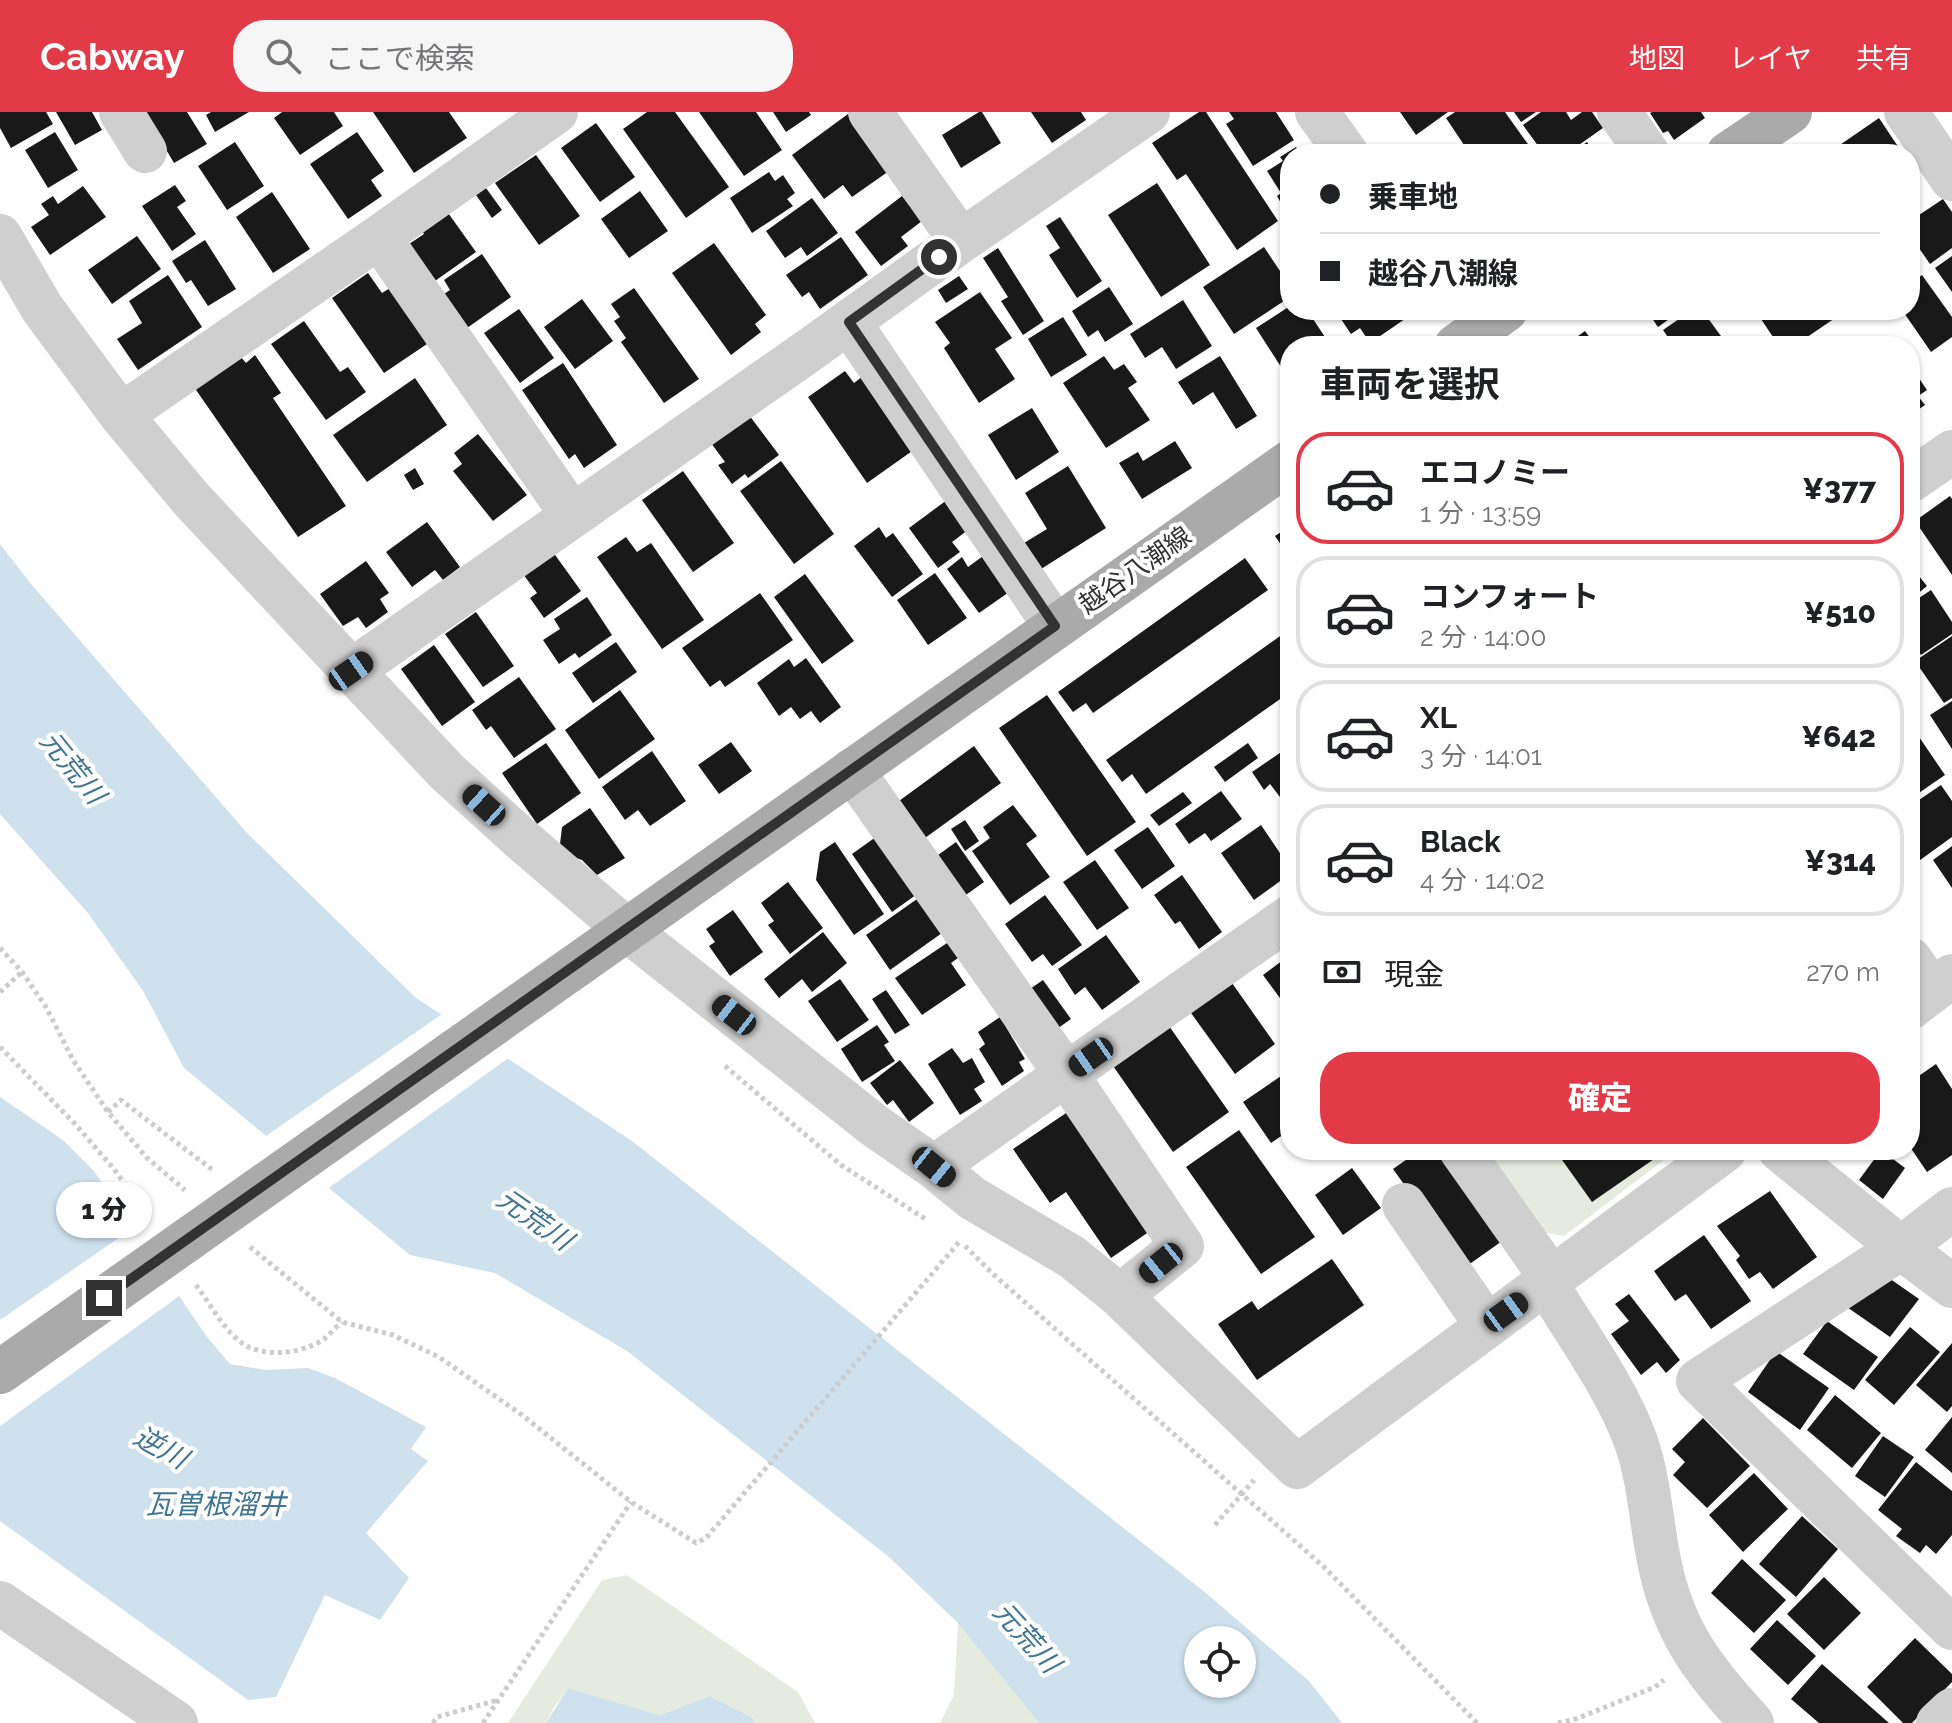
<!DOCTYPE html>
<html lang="ja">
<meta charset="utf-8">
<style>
:root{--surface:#fff;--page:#f6f6f6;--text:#202124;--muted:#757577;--line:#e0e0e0;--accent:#e33a48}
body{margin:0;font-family:Raleway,"Noto Sans JP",sans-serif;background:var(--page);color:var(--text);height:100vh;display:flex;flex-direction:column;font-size:30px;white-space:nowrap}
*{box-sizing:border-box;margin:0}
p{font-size:26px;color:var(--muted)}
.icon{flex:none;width:44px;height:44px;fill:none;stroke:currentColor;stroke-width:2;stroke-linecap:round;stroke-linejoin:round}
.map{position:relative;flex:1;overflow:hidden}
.panel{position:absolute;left:1280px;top:224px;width:640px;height:824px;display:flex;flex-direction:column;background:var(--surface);border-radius:32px;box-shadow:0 2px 6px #0004}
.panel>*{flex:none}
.hud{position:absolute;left:1280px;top:32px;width:640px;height:176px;border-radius:32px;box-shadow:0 2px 6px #0004;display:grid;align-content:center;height:176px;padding:0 40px;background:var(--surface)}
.tools{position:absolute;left:1184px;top:1514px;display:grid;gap:16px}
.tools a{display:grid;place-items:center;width:72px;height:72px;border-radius:50%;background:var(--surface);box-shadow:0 2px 6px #0004;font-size:40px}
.end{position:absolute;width:36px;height:36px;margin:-18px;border:10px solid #323232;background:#fff;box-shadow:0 0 0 4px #fff}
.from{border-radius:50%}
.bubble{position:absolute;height:56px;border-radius:28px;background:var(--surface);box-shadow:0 2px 6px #0004;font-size:26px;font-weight:800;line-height:56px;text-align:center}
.car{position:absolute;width:24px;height:48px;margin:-24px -12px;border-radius:10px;box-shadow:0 0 6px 2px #0007;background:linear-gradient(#222 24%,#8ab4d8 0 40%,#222 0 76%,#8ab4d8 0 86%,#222 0)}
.hud b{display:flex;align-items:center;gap:28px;height:76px;font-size:30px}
.hud b+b{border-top:2px solid var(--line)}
.hud i{width:20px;height:20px;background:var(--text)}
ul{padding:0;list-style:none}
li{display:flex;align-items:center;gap:24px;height:112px;margin:0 16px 12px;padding:0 24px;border:4px solid var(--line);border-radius:32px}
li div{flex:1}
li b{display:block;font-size:30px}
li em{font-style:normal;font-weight:800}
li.selected{border-color:var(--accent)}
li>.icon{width:72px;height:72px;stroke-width:1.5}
h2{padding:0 40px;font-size:36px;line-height:96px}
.pay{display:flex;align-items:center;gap:20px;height:88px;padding:0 40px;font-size:30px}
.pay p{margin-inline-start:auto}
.button{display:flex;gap:16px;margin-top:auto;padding:16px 40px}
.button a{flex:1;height:92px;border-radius:32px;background:var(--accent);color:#fff;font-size:32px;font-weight:800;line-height:92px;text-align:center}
header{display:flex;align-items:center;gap:48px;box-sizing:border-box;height:112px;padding:0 40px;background:var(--accent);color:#fff}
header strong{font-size:38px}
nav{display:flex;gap:44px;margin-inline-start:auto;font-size:28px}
.search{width:560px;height:72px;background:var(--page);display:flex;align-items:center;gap:20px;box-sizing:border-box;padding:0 28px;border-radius:32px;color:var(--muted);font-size:30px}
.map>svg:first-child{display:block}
.green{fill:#e5ebde}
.water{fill:#cee1ed;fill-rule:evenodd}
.pier{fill:#fff}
.building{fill:#191919}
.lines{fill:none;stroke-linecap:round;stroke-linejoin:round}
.path{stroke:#ccc;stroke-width:5;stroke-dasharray:4 4;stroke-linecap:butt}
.minor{stroke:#cfcfcf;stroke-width:44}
.major{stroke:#aaa;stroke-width:44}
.route{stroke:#323232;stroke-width:10}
.labels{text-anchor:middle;stroke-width:8;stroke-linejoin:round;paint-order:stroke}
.street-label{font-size:26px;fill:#323232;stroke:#fff}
.water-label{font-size:28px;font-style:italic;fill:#407594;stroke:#fff}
</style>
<header>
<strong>Cabway</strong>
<div class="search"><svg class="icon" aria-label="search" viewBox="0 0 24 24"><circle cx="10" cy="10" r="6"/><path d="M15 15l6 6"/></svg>ここで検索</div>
<nav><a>地図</a><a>レイヤ</a><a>共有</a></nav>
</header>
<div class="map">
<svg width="1952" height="1611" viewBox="0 0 1952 1611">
<rect width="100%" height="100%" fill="#fff"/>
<!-- green -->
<path class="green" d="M1479 1038H1677L1564 1124 1537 1119Z
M627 1463 798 1580 815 1611H753L752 1606 710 1584 660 1603 568 1576 553 1597 546 1611H508L602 1468Z
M958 1510 1039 1611H940L954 1583Z"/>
<!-- water -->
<path class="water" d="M0 432 31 472 247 721 415 885 632 1029 1201 1477 1309 1569 1342 1611H1039L958 1511 889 1445 627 1239 495 1161 410 1143 184 956 143 879 88 801 0 702ZM1198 1528H1242V1572H1198Z
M0 985 63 1028 94 1059 207 1225 230 1252 265 1258 308 1256 335 1266 426 1315 411 1337 428 1349 366 1421 409 1466 380 1508 325 1483 276 1585 248 1588 0 1409Z
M568 1576 660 1603 710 1584 753 1606V1611H546Z"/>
<!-- pier -->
<path class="pier" d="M445 900 511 944 326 1078 263 1026Z
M136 1114 182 1182 0 1314V1208Z"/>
<!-- building -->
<path class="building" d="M0 0H46L53 12 11 36 0 16Z
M56 0H92L102 18 75 33Z
M144 0H187L207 32 174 51Z
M211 0H249L215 20 206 3Z
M282 0H334L343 14 300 43 274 6Z
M373 0H449L467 26 414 61Z
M647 0H675L729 75 686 106 623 17Z
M699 0H756L782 38 744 64Z
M773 0H809L811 3 786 20Z
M979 0H982L1001 31 961 56 942 23Z
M1031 0H1081L1086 8 1052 31Z
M1199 0H1206L1278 109 1237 138 1186 62 1177 68 1152 31Z
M1229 0H1276L1294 28 1253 54 1226 12 1234 7Z
M1400 0H1448L1416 23Z
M1455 0H1505L1535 42H1464L1468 39 1446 6Z
M1514 0H1536L1521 10Z
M1541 0H1566L1571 8 1582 0H1592L1603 16 1566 42H1544L1523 13Z
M1652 0H1701L1705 6 1674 28 1668 19 1663 21 1650 1Z
M848 2 889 59 852 85 843 73 824 87 792 43Z
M1879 6 1903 42H1838L1834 37Z
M596 11 635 65 600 90 561 36Z
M55 20 78 58 48 76 25 38Z
M357 20 384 59 371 68 382 84 348 107 310 52Z
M235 30 264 74 227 98 198 54Z
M1587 30 1595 42H1570Z
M1296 35 1301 42H1290V102L1288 103 1277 84 1281 81 1267 59 1283 49 1280 45Z
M536 43 580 104 539 133 495 71Z
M769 60 775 69 783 63 795 81 787 87 793 94 752 121 730 86Z
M1157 71 1210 153 1161 185 1108 103Z
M175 73 186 89 177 95 196 122 172 139 142 94Z
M83 74 106 105 50 143 31 115 49 103 41 92 53 84 58 92Z
M486 76 502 98 492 106 476 83Z
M640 79 668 119 629 146 601 107Z
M272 80 310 137 273 161 236 105Z
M902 84 922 109 901 125 908 134 881 154 855 120Z
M812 86 838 121 807 144 801 135 785 146 766 119Z
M1943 87 1952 100V136L1930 152 1910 123V109Z
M446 98 476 140 435 169 409 132 424 122 420 116Z
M1060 105 1102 169 1077 186 1049 143 1060 136 1046 114Z
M137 124 161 157 112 192 88 158Z
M841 125 868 163 820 197 809 180 802 185 786 163Z
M205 128 236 177 208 194 191 168 186 171 172 149Z
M714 131 766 203 755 212 761 220 731 243 672 161Z
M1264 135 1290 174V185L1234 222 1203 175Z
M998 136 1044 209 1023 223 1001 189 1008 185 983 146Z
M482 142 511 185 467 216 444 182 450 178 444 168Z
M1952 144V180L1935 156Z
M368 161 382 181 390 176 427 232 384 261 332 186Z
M168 163 202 215 138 258 117 227 142 211 129 189Z
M1922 163 1952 205V225L1931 240 1902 198H1910V172Z
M959 164 968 177 946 191 938 178Z
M1109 175 1133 212 1105 230 1098 218 1088 225 1072 199Z
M634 176 699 267 664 291 621 230 626 226 614 209 620 205 611 192Z
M980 180 1012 226 995 237 1015 267 979 291 944 236 950 231 935 210Z
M582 187 613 229 575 257 544 215Z
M1183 188 1212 234 1176 257 1162 235 1145 246 1130 222Z
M1290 194V198H1307L1331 234H1290V269L1256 216Z
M519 197 554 246 520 271 484 221Z
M1335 198H1418L1370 231 1360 216 1351 222Z
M1641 198H1682L1658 215 1649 202 1646 205Z
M1692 198H1702L1726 231 1721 234H1674L1663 218Z
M1755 198H1843L1844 200 1794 234H1779Z
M1063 205 1087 243 1051 265 1028 227Z
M304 209 340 260 348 255 366 280 326 308 271 232Z
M1585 219 1596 234H1564Z
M255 243 281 281 273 286 346 394 298 425 194 275 240 244 246 251Z
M1104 244 1114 258 1124 252 1137 270 1128 276 1150 308 1106 336 1063 271Z
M1220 244 1257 304 1236 317 1213 280 1193 293 1178 270Z
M563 251 617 333 584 356 575 342 569 347 522 278Z
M1910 253 1927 278 1918 284 1925 293 1910 303Z
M845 259 854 271 863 264 915 337 867 371 808 285Z
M415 266 447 313 367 370 333 323Z
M1032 296 1059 340 1016 368 988 323Z
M749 303 779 343 748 366 745 362 732 372 718 353 725 350 711 331Z
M478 322 527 383 493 409 453 359 462 352 454 341Z
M1175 329 1192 356 1142 387 1119 351 1138 340 1143 349Z
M781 349 834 422 794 452 740 379Z
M1068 354 1106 416 1041 457 1024 431 1047 417 1025 381Z
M415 356 424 372 413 378 404 363Z
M683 359 734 431 693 460 642 388Z
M1950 384 1952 387V463L1915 409Z
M951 385 972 415 952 430 960 440 938 456 909 416Z
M427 410 460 455 443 468 435 458 412 475 386 440Z
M1290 414V446L1275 424Z
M879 415 886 426 893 421 923 462 892 485 854 434Z
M626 425 637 440 651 431 704 508 662 537 597 445Z
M990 439 1015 476 979 501 947 457 962 445 968 455Z
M553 440 581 479 544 506 530 486 537 481 523 462Z
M1245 446 1268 478 1093 601 1086 591 1073 600 1058 580Z
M366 449 389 481 380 487 388 500 366 516 358 505 343 514 320 482Z
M1910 453 1927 474 1910 488Z
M935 461 967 506 928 533 897 488Z
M805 462 854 529 822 552 774 485Z
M1931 478 1952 510V522L1921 543 1910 527V492Z
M760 481 793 528 725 575 720 568 710 575 682 536Z
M587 485 612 523 579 546 575 541 559 552 543 528 560 517 554 507Z
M476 500 514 554 483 575 445 522Z
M1290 517V580L1146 682 1132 662 1122 670 1106 648Z
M1952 524V586L1944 591 1915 549Z
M616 530 637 560 593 591 572 561Z
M434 533 475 590 442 614 401 557Z
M806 546 841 595 820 611 811 599 800 607 791 595 779 604 757 571 789 547 794 555Z
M519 565 556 617 514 646 491 614 486 618 472 598Z
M620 578 655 627 599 667 565 618Z
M1047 583 1136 710 1087 744 999 616Z
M1952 589V637L1930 603Z
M1913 616 1945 663 1910 687V618Z
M731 630 752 659 719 682 698 653Z
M546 631 581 681 537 712 502 661Z
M1248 631 1258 646 1225 670 1214 655Z
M974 634 1001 671 925 726 899 689Z
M1290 634V678L1280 685 1270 672 1264 678 1252 660Z
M652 639 686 689 650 714 638 698 625 708 602 675Z
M1941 673 1952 689V725L1916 751 1910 743V694Z
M1221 679 1242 707 1211 729 1205 721 1189 732 1175 712Z
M1183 680 1192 691 1159 714 1150 703Z
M1013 693 1037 724 1026 732 1050 765 1010 793 972 739 990 726 983 715Z
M590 696 625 746 597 763 582 748 573 745 560 732 562 715Z
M965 708 979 729 965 739 951 717Z
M1261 713 1290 756V762L1254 788 1221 741Z
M1148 715 1175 754 1142 777 1114 738Z
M880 722 920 780 892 800 852 742Z
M835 730 884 802 854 823 816 768 820 740Z
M956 730 984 770 963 785 934 746Z
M1952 734V776L1933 748Z
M1095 748 1129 796 1097 818 1063 770Z
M1182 763 1222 820 1199 837 1180 809 1175 812 1154 783Z
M788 770 823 816 790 842 768 813 774 809 761 791Z
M1045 783 1082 833 1052 854 1043 842 1032 850 1005 812Z
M917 787 942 821 890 858 866 823Z
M733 798 763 840 730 864 709 834 715 830 706 817Z
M823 820 847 851 812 880 802 867 779 886 764 867Z
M1106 823 1140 870 1102 898 1085 875 1075 883 1058 857Z
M947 831 958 846 951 851 966 873 922 903 895 866Z
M1290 843V896L1288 897 1263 863Z
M840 867 869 908 837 930 808 889Z
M1043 868 1071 907 1054 919 1027 879Z
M1232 871 1275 932 1235 962 1191 901Z
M886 878 910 913 895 922 872 887Z
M1000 905 1025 947 1019 950 1024 959 1002 974 979 937 985 932 978 920Z
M1167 911 1229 1000 1173 1040 1111 951Z
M877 913 889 930 884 933 895 949 862 970 841 937Z
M952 936 963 951 972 946 985 970 974 977 982 989 960 1003 928 952Z
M900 948 934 991 909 1010 893 988 887 993 870 971Z
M1936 952 1952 977V1043L1927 1060 1910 1035V970Z
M1290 958V1018L1271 1031 1243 990Z
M1072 997 1153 1117 1111 1146 1066 1080 1050 1091 1013 1037Z
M1239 1018 1315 1125 1261 1162 1186 1055Z
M1420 1038H1441L1505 1127 1464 1156 1393 1057Z
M1555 1038H1667L1592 1090Z
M1881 1038 1905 1056 1883 1087 1859 1068Z
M1352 1056 1381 1096 1343 1123 1315 1083Z
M1770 1079 1817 1145 1773 1177 1760 1160 1749 1167 1736 1148 1740 1144 1717 1114Z
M1704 1123 1751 1189 1711 1217 1686 1182 1675 1189 1654 1159Z
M1332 1147 1364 1193 1257 1268 1218 1212 1252 1189 1258 1198Z
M1886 1164 1919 1187 1890 1225 1844 1193 1859 1171 1873 1181Z
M1629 1182 1680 1248 1666 1261 1657 1250 1641 1263 1611 1222 1629 1209 1615 1192Z
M1827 1209 1878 1245 1854 1278 1803 1242Z
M1910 1215 1940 1240 1894 1293 1865 1268Z
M1952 1231V1294L1947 1300 1916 1273Z
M1776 1239 1829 1276 1800 1318 1748 1280Z
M1835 1283 1881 1321 1852 1356 1807 1318Z
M1952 1305V1361L1925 1338Z
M1703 1306 1750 1354 1707 1396 1673 1363 1685 1350 1672 1337Z
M1883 1324 1914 1345 1885 1385 1855 1364Z
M1916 1350 1952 1379V1423L1936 1442 1926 1433 1920 1441 1896 1424 1902 1417 1878 1398Z
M1754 1361 1788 1397 1743 1440 1709 1403Z
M1802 1404 1838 1437 1796 1485 1759 1452Z
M1742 1447 1786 1488 1754 1521 1711 1481Z
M1824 1465 1861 1501 1824 1538 1787 1502Z
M1777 1508 1816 1544 1788 1573 1750 1537Z
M1915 1526 1952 1562V1570L1912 1611H1903L1867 1575Z
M1822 1552 1889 1611H1819L1791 1587Z"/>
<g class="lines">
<!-- path -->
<path class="path" d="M0 836 22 860 46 895 73 948 108 1000 147 1046 185 1078
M0 880 22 860
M0 935 75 1012 114 1057 149 1106
M725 954 841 1053 927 1108
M108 1000 121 988 214 1059
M965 1134 993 1162 1324 1455 1477 1611
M250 1135 342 1210 393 1223 439 1245 522 1303 631 1390 696 1431 706 1426 960 1129
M196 1173C209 1190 220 1212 237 1227 258 1247 301 1243 324 1227 330 1222 336 1215 342 1210
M1215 1413 1254 1368
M433 1611 437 1605 498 1588
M483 1611 631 1390
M1558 1611 1576 1607 1655 1575 1664 1568"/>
<!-- minor -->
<path class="minor" d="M121 0 145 39
M870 0 961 129
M1317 0 1347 42
M1619 0 1648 42
M1906 0 1952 67
M0 124 42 196 121 303 192 388 447 660 520 726 627 818 875 1014 934 1055 972 1086 1072 1145 1120 1184 1297 1355 1725 1038
M379 125 572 403
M849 210 1055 514
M121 303 379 125 556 0
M1910 369 1952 340
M351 559 811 237 961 129 1148 0
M852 658 1066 962 1182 1134 1120 1184
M1910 847 1932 879
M1910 896 1952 864
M1461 1038 1552 1167
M1780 1038 1901 1136 1952 1174
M934 1055 1290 805
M1404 1093 1487 1214
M1952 1097 1901 1136 1698 1269 1952 1516
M1546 1171C1576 1221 1617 1276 1636 1330 1651 1373 1651 1418 1662 1462 1678 1528 1708 1562 1752 1611
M0 1491 176 1611
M1938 1611 1952 1598"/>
<!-- major -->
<path class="major" d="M1728 42 1790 0
M1456 234 1506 198
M0 1260 1290 350"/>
</g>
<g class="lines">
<!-- route -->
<path class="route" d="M104 1186 1055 514 849 210 939 145"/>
</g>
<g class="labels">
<!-- street labels -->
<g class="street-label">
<text transform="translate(1135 458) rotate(-35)" y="9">越谷八潮線</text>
</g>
<!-- water labels -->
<g class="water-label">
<text transform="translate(73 655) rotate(51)" y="10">元荒川</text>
<text transform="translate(535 1107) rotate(35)" y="10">元荒川</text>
<text transform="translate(161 1335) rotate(29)" y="10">逆川</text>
<text x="216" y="1402">瓦曽根溜井</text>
<text transform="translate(1027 1525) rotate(48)" y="10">元荒川</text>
</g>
</g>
</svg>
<div class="tools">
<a><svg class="icon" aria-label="locate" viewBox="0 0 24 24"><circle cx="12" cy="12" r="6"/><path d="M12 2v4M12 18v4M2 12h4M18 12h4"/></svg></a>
</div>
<i class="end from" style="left:939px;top:145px"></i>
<i class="end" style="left:104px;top:1186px"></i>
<div class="bubble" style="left:56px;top:1070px;width:96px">1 分</div>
<i class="car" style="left:351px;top:559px;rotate:55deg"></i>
<i class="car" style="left:484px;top:693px;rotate:312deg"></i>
<i class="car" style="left:734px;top:903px;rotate:308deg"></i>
<i class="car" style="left:1091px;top:945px;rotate:235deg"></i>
<i class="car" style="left:934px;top:1055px;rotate:129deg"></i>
<i class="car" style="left:1161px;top:1151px;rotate:231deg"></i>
<i class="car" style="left:1506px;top:1200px;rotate:54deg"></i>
<div class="hud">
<b><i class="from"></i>乗車地</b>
<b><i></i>越谷八潮線</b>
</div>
<section class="panel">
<h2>車両を選択</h2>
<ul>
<li class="selected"><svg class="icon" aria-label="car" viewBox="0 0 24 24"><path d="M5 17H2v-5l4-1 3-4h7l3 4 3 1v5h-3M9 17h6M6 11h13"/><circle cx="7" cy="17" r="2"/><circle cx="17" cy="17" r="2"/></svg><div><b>エコノミー</b><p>1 分 · 13:59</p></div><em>¥377</em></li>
<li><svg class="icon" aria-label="car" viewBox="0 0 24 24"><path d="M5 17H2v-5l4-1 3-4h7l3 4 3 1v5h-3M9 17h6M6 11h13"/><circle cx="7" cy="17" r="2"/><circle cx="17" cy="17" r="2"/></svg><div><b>コンフォート</b><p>2 分 · 14:00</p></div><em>¥510</em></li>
<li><svg class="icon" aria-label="car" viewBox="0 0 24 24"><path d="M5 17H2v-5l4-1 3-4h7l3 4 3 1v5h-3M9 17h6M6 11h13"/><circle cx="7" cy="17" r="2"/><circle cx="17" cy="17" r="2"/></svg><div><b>XL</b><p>3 分 · 14:01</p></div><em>¥642</em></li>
<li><svg class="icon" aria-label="car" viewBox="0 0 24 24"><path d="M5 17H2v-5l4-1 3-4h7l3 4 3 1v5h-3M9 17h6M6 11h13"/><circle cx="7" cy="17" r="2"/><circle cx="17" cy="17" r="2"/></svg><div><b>Black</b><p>4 分 · 14:02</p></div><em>¥314</em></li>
</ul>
<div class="pay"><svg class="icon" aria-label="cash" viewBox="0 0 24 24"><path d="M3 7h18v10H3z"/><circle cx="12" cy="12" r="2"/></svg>現金<p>270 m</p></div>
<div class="button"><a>確定</a></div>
</section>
</div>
